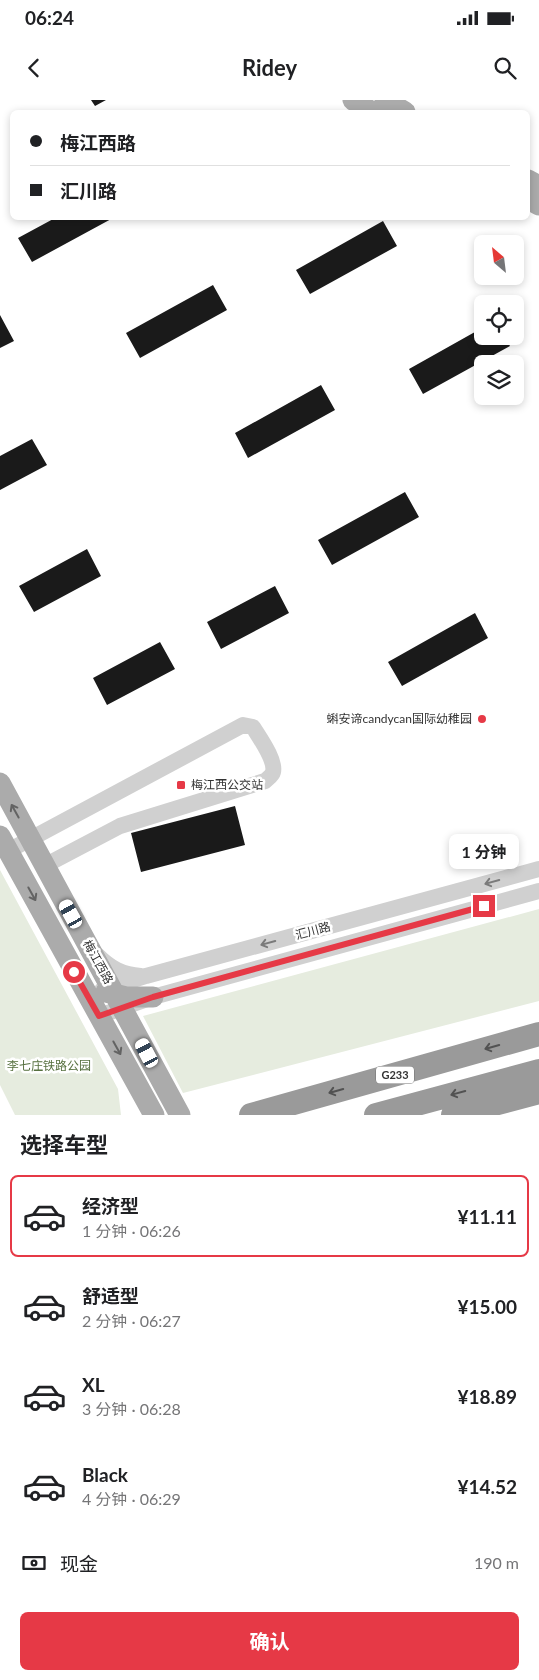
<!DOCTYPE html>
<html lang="zh">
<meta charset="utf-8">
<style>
:root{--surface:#fff;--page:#f2f2f2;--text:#202124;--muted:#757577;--line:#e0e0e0;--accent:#e63946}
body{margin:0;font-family:Lato,"Noto Sans SC",sans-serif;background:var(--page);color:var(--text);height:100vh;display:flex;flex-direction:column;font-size:19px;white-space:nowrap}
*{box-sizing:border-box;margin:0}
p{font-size:16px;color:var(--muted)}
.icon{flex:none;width:28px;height:28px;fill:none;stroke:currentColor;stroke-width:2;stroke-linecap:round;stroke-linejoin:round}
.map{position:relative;height:1015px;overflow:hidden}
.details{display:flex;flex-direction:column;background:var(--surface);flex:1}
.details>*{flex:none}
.guide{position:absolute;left:10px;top:10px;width:520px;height:110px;border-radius:8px;box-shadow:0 2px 8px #0003;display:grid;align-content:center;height:110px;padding:0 20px;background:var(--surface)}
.needle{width:32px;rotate:332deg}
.tools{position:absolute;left:474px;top:135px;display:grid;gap:10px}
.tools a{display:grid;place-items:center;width:50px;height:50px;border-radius:8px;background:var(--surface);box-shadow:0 2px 8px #0003;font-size:25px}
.end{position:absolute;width:22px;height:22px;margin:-11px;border:6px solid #e63946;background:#fff;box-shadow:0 0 0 2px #fff}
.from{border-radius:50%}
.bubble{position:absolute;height:35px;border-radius:8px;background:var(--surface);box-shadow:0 2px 8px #0003;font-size:16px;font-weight:700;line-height:35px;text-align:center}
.car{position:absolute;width:15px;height:30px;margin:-15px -8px;border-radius:6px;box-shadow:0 0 4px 1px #0007;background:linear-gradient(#fff 24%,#345 0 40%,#fff 0 76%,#345 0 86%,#fff 0)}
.guide b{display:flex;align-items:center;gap:18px;height:48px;font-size:19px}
.guide b+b{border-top:1px solid var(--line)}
.guide i{width:12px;height:12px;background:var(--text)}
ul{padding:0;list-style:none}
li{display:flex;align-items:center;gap:15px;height:82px;margin:0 10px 8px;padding:0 10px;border:2px solid transparent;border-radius:8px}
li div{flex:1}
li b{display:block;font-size:19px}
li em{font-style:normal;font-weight:700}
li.selected{border-color:var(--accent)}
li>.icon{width:45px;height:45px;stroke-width:1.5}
h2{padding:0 20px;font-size:22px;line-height:60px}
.pay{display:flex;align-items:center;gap:12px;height:55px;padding:0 20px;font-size:19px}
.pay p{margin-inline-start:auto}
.action{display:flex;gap:10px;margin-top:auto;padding:10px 20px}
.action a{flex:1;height:58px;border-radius:8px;background:var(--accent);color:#fff;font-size:20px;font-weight:700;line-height:58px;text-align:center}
.status{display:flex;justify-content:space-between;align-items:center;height:35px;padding:0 25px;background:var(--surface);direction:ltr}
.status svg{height:14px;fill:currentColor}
header{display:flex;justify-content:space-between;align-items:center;height:65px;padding:0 20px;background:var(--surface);font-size:22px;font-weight:700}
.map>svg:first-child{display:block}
.green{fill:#e6ecdf}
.building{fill:#1a1a1a}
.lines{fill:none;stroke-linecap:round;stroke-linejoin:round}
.minor{stroke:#d0d0d0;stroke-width:16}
.major{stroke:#ababab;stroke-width:21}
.highway{stroke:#9a9a9a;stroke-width:24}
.oneway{stroke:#636363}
.oneway2{stroke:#7a7a7a}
.oneway3{stroke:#525252}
.route{stroke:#e63946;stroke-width:6}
.poi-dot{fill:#e63946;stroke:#fff;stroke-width:2}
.labels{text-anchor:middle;stroke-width:5;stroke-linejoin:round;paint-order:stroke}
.shield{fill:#fff;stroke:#707070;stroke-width:1}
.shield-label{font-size:11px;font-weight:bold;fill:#333}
.poi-label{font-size:12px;fill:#333;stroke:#fff;text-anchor:end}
.street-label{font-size:12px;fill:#333;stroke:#fff}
.park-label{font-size:12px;fill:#56703f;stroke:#fff}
</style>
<div class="status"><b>06:24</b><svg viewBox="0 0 49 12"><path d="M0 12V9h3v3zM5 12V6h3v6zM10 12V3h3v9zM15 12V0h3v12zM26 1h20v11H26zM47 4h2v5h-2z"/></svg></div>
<header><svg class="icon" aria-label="back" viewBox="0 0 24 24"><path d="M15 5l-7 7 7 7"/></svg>Ridey<svg class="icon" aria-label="search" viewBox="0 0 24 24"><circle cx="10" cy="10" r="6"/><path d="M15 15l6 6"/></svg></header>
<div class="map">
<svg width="539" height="1015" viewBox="0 0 539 1015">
<rect width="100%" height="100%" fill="#fff"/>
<!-- green -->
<path class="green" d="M0 770 118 989 121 1015H15L0 985Z
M539 809V901L183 993 143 916Z"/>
<!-- building -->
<path class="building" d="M91 0H106L95 6Z
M55 118H113L32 162 18 138Z
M383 121 397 146 310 194 296 170Z
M213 185 227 210 140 258 126 233Z
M0 215 14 241 0 248Z
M482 228V236H504L510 246 423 294 409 269Z
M321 285 335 310 248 358 235 333Z
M32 339 47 365 0 390V356Z
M405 392 419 417 332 465 318 440Z
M87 449 101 476 34 512 19 486Z
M275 486 289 513 221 549 207 522Z
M475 513 488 538 402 586 388 562Z
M160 542 175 569 107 605 93 578Z
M235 706 245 745 141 772 131 733Z"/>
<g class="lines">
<!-- minor -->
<path class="minor" d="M8 751 243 625 253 627C259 637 276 660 273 672 272 676 268 678 265 681L120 726 44 766
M97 855C110 868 122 875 141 876
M102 890 146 876 539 769
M99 916 153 897 539 791"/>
<!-- major -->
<path class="major" d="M353 0 372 12
M385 0 405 12
M528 80 539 86
M528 99 539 105
M0 683 180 1015
M0 736 154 1015
M106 892 126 897H153"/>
<!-- highway -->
<path class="highway" d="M251 1015 539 934
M376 1015 539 971
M453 1015 539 992"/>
</g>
<!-- one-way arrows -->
<defs><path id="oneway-shaft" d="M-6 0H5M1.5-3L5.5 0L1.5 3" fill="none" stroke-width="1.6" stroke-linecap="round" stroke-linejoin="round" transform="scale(1.25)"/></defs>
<g class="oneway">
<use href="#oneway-shaft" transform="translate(15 711) rotate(-119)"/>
<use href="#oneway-shaft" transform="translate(32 794) rotate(61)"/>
<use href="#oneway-shaft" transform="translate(117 948) rotate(61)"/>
</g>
<g class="oneway2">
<use href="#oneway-shaft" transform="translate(492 782) rotate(165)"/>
<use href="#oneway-shaft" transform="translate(268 843) rotate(165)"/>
</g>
<g class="oneway3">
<use href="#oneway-shaft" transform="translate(492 947) rotate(164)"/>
<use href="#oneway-shaft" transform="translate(336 991) rotate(164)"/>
<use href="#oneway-shaft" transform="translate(458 993) rotate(165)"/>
</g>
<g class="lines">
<!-- route -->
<path class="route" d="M74 872 99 916 153 897 484 806"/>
</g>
<!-- markers -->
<g class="poi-dot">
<circle cx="482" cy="619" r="5"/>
<rect x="176" y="680" width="10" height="10" rx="2.5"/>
</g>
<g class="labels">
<!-- shield labels -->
<rect class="shield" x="376" y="966.5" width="38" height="17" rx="4"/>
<g class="shield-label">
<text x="395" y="979">G233</text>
</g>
<!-- poi labels -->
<g class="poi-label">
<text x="472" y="623">蝌安谛candycan国际幼稚园</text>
<text x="191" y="689" text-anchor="start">梅江西公交站</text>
</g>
<!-- street labels -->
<g class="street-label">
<text transform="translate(313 831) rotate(-15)" y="4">汇川路</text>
<text transform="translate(98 862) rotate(61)" y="4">梅江西路</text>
</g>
<!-- park labels -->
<g class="park-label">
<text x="49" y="970">李七庄铁路公园</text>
</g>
</g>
</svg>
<div class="tools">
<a><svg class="needle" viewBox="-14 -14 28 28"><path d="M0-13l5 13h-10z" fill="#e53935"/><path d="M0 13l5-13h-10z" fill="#757577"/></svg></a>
<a><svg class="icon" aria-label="locate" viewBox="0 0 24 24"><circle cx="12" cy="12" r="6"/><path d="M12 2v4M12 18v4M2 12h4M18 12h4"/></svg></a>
<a><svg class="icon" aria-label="layers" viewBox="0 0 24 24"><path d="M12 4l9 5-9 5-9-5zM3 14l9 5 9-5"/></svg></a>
</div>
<i class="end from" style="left:74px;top:872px"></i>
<i class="end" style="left:484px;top:806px"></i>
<div class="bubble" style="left:449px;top:734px;width:70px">1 分钟</div>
<i class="car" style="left:71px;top:814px;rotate:331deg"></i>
<i class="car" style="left:147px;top:953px;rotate:332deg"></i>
<div class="guide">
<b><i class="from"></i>梅江西路</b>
<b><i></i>汇川路</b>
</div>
</div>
<section class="details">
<h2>选择车型</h2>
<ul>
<li class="selected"><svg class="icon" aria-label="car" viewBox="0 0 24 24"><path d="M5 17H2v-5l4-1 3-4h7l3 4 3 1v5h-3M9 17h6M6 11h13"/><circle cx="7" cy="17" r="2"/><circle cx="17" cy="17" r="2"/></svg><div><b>经济型</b><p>1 分钟 · 06:26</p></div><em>¥11.11</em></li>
<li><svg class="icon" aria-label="car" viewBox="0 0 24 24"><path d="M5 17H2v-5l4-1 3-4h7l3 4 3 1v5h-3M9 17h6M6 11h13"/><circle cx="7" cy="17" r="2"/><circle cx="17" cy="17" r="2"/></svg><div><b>舒适型</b><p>2 分钟 · 06:27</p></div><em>¥15.00</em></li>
<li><svg class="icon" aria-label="car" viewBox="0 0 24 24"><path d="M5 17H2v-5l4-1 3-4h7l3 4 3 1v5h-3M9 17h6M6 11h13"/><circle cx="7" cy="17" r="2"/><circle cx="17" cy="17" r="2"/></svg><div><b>XL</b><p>3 分钟 · 06:28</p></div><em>¥18.89</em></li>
<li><svg class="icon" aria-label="car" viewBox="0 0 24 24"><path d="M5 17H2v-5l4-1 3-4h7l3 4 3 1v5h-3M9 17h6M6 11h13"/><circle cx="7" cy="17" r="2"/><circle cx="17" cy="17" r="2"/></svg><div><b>Black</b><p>4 分钟 · 06:29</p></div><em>¥14.52</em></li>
</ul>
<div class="pay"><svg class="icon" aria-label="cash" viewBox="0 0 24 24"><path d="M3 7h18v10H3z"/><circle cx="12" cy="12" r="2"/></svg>现金<p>190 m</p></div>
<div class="action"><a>确认</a></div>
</section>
